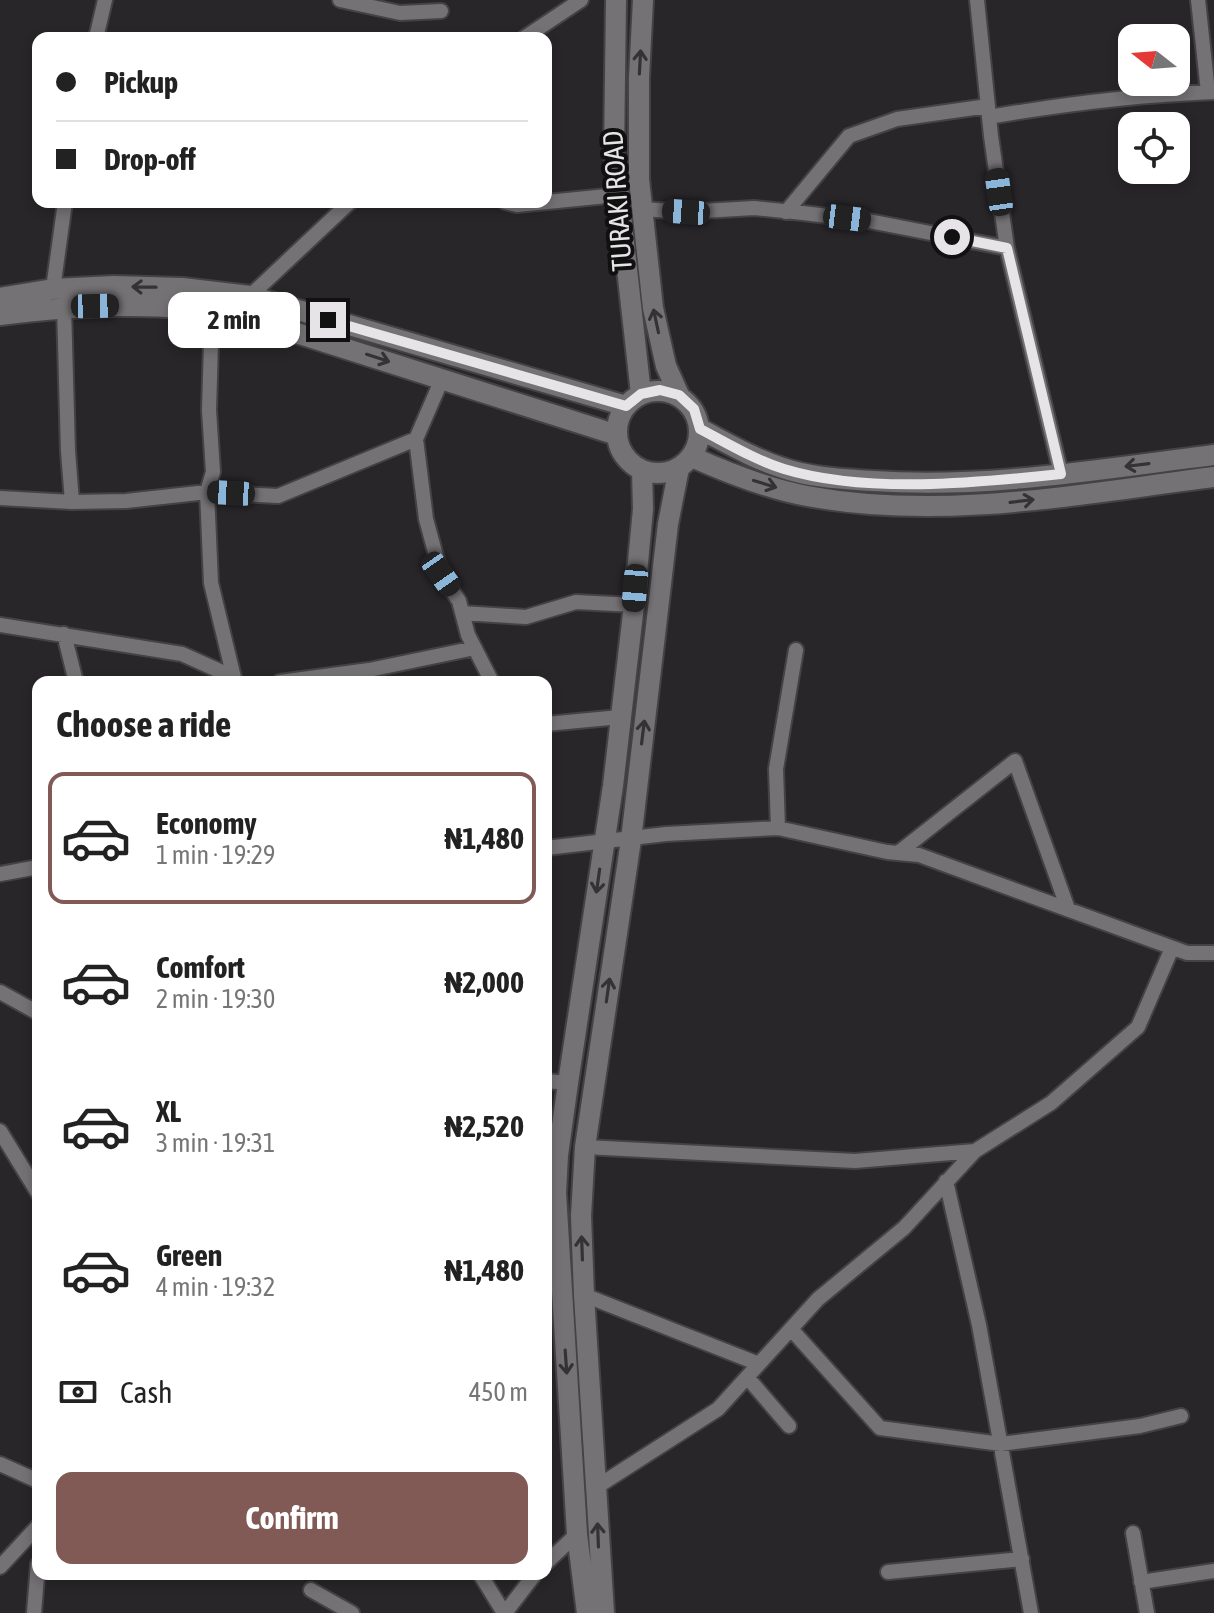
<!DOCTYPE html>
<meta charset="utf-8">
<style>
:root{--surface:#fff;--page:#f6f6f6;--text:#222;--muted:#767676;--line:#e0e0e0;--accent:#815955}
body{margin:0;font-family:"Asap Condensed",sans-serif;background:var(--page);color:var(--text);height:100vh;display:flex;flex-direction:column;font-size:30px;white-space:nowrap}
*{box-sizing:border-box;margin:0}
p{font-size:26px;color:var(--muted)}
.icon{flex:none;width:44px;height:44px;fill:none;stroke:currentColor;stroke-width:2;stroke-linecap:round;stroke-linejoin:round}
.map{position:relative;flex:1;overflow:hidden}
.sheet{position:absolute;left:32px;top:676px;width:520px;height:904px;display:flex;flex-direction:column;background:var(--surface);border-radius:16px;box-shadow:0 4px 12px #0003}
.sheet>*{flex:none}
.guide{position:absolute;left:32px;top:32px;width:520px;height:176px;border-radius:16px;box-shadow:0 4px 12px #0003;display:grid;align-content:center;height:176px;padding:0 24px;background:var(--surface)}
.needle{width:52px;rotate:287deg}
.controls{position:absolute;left:1118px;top:24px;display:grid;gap:16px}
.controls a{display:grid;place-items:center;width:72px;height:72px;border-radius:16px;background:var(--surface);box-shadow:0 4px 12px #0003;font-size:40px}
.end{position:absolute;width:36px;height:36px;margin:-18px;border:10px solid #e6e4e6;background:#111;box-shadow:0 0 0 4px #111}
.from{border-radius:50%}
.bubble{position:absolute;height:56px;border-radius:16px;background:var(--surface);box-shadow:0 4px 12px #0003;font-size:26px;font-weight:700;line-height:56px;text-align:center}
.car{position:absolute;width:24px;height:48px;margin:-24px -12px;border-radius:10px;box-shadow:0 0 6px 2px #0007;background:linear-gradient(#222 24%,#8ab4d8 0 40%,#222 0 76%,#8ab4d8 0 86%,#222 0)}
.guide b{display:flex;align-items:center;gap:28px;height:76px;font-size:30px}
.guide b+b{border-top:2px solid var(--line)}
.guide i{width:20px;height:20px;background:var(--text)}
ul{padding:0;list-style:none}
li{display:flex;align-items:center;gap:24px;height:132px;margin:0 16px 12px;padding:0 8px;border:4px solid transparent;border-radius:16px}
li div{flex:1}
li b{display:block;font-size:30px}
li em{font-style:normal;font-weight:700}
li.active{border-color:var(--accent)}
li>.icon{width:72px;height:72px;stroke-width:1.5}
h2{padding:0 24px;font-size:36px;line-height:96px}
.pay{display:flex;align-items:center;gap:20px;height:88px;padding:0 24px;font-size:30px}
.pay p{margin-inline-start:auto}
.button{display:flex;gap:16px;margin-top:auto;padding:16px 24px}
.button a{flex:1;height:92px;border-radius:16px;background:var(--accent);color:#fff;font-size:32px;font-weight:700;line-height:92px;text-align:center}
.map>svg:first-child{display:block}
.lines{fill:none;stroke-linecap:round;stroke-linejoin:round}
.street-casing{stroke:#444245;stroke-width:18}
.secondary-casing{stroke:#444245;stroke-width:24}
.street{stroke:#757276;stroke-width:14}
.secondary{stroke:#757276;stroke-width:20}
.oneway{stroke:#343234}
.route{stroke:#e6e4e6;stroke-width:10}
.labels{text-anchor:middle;stroke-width:8;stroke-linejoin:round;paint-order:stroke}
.street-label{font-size:28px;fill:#e6e4e6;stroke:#111011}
</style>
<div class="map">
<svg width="1214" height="1613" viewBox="0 0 1214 1613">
<rect width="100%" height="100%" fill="#292629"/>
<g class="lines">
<defs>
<path id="street" d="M340 0 400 13 441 11
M977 0 991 136 1007 248 1061 474
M1198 0 1208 92
M96 38 105 0
M524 38 581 0
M989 117C1064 104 1138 95 1214 92
M505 202 517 205 617 195
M642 209 686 212 754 208 803 213 869 221 1007 248
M786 212 849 136 897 119 988 106
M53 289 65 202
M250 296 350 202
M64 307 68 451 72 502
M212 310 209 410 213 472 207 492 211 583 235 682
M416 439 426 519 441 574 459 601 468 635 492 682
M0 498 72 502 126 501 207 492 278 496 416 439 442 379
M462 613 526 617 576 602 634 605
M0 625 182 654 233 677
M64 634 76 682
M280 682 369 670 475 648
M546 724 620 717
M778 828 776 769 796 650
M546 848 666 834 778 828 887 852 919 855 1187 953H1214
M898 853 1015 761 1068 909
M0 874 38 867
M0 992 38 1013
M546 1081 568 1083
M0 1131 38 1193
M585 1147 855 1161 975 1151
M946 1181 979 1325 1031 1613
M584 1295 759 1364
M791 1329 880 1428 1001 1444 1140 1426 1181 1416
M747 1377 789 1426
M0 1464 38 1481
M595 1488 718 1409 818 1299 904 1228 975 1151 1051 1103 1138 1027 1172 948
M1133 1533 1147 1613
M546 1563 577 1534
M0 1567 38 1526
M888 1572 1022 1559
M480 1574 504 1613
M1141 1582 1214 1571
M311 1590 352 1613
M34 1613 38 1564
M505 1613 535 1574"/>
<path id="secondary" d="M616 0 614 153 641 394
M643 0 639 78V179L653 308 666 366 679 395
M0 298 53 289 114 286 182 288 250 296 626 406
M0 315C80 305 161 301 240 315L617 435
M617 432a41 41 0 1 1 82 0a41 41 0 1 1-82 0Z
M700 429C727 443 754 459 783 468 812 478 843 479 873 481 987 489 1101 469 1214 455
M692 457C728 473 768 489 807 496 943 521 1079 494 1214 477
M587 1613 577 1534 556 1193 558 1155 568 1083 613 786 634 605 643 509 642 470
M604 1613 584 1295 581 1216 585 1147 631 840 668 524 679 468"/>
</defs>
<!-- street casing -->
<use href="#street" class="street-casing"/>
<!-- secondary casing -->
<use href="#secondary" class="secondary-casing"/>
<!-- street -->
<use href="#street" class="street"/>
<!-- secondary -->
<use href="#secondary" class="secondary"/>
</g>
<!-- one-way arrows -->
<defs><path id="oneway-shaft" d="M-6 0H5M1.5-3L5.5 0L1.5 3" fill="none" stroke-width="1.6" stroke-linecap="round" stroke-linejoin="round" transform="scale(2)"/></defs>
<g class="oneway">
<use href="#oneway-shaft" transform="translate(640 62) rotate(-87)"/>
<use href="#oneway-shaft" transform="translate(144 287) rotate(-179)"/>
<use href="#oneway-shaft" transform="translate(656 321) rotate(-102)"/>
<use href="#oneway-shaft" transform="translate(378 358) rotate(18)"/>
<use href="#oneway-shaft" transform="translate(1137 465) rotate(173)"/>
<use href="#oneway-shaft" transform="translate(765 484) rotate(17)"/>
<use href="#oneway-shaft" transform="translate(1022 501) rotate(-7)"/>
<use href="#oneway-shaft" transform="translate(643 732) rotate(-83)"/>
<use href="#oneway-shaft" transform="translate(598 881) rotate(98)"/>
<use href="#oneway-shaft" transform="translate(608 990) rotate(-82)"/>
<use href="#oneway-shaft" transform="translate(582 1248) rotate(-92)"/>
<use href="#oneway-shaft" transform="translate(566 1362) rotate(86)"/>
<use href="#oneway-shaft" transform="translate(598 1535) rotate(-92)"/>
</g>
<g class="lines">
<!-- route -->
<path class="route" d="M328 320 626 406 641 394 660 390 679 395 694 409 700 429C727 443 755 460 784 469 866 494 977 483 1061 474L1007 248 952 237"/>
</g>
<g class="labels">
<!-- street labels -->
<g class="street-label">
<text transform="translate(617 201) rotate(-94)" y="10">TURAKI ROAD</text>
</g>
</g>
</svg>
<div class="controls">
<a><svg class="needle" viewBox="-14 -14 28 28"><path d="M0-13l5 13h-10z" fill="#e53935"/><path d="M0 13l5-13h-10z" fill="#767676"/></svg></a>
<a><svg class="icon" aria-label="locate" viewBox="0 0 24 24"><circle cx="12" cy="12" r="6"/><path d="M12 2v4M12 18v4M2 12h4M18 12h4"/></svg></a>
</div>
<i class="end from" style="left:952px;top:237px"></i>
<i class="end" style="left:328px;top:320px"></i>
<div class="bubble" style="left:168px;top:292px;width:132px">2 min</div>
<i class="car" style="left:999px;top:192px;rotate:352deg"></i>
<i class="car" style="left:686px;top:212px;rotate:274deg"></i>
<i class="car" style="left:847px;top:218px;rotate:97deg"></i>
<i class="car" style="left:95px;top:306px;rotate:89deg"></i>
<i class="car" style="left:231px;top:493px;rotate:273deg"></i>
<i class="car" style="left:441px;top:574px;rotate:145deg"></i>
<i class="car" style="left:635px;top:588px;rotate:185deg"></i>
<div class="guide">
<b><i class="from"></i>Pickup</b>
<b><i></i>Drop-off</b>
</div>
<section class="sheet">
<h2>Choose a ride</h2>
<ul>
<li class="active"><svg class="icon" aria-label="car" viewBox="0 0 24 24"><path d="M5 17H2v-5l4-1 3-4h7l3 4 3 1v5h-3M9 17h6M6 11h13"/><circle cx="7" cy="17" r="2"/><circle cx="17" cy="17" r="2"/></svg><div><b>Economy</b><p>1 min · 19:29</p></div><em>₦1,480</em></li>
<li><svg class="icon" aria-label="car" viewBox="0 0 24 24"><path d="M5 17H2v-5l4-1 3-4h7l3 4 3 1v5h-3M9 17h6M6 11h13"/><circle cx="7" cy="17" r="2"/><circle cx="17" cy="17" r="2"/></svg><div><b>Comfort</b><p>2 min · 19:30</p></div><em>₦2,000</em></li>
<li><svg class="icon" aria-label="car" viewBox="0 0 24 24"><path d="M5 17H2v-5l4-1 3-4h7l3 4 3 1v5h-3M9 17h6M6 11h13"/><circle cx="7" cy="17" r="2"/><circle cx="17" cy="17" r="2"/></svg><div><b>XL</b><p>3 min · 19:31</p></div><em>₦2,520</em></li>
<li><svg class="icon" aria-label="car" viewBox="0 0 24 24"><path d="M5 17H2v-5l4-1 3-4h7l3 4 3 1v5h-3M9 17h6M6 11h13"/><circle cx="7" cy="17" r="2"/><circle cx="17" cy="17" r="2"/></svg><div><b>Green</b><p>4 min · 19:32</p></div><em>₦1,480</em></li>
</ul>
<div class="pay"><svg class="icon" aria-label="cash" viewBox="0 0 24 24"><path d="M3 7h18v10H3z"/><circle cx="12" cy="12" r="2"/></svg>Cash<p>450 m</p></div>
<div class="button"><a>Confirm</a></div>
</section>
</div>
